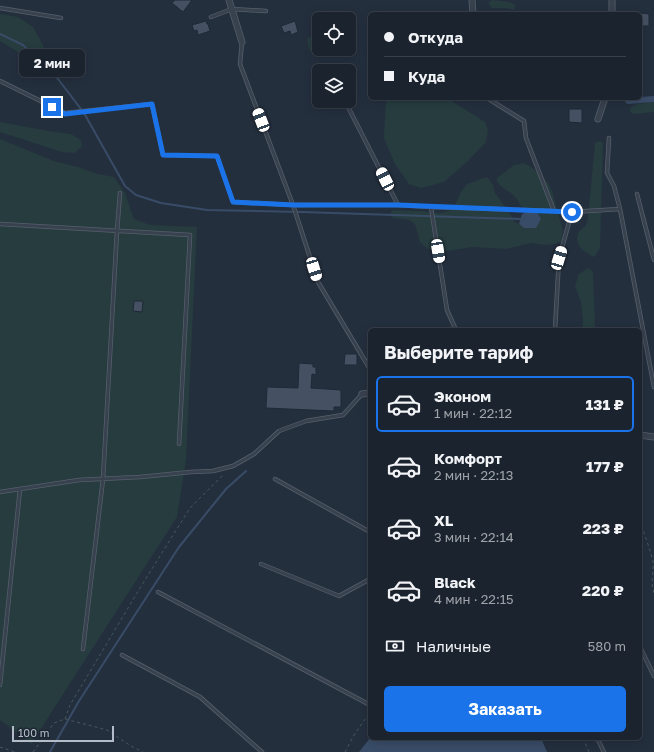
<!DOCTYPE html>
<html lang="ru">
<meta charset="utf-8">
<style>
:root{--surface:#1b232e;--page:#282f3a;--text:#f1f3f6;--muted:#a0a4aa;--line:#39404a;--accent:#1a73e8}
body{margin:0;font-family:"Golos Text",sans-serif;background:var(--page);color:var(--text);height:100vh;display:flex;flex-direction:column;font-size:15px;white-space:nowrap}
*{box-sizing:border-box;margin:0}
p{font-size:13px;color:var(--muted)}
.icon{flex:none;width:22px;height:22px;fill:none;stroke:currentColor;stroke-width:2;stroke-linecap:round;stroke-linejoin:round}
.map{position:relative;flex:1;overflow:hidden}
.side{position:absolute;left:368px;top:328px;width:274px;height:412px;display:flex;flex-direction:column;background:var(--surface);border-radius:6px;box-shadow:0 2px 10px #0003,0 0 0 1px var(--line)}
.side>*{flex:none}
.guide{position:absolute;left:368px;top:12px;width:274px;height:88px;border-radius:6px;box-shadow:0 2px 10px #0003,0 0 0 1px var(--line);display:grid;align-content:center;height:88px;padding:0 16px;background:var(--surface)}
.fabs{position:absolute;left:312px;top:12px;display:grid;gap:8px}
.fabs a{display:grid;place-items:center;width:44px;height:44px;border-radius:6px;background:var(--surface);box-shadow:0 2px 10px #0003,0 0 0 1px var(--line);font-size:20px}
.scale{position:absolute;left:12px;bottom:10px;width:102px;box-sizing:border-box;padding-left:4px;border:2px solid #b4bcc9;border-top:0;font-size:11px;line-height:14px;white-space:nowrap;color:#b4bcc9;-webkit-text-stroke:3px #1d2633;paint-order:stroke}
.end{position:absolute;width:18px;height:18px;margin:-9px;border:5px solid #1a73e8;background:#fff;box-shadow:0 0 0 2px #fff}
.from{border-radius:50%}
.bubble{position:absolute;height:28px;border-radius:6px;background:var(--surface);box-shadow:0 2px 10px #0003,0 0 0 1px var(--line);font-size:13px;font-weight:700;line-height:28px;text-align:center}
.car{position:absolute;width:12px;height:24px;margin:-12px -6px;border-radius:5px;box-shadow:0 0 3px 1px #0007;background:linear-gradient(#fff 24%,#345 0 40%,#fff 0 76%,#345 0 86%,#fff 0)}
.guide b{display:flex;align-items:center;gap:14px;height:38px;font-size:15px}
.guide b+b{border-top:1px solid var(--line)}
.guide i{width:10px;height:10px;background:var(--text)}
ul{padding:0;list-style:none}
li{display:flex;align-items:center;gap:12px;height:56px;margin:0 8px 6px;padding:0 8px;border:2px solid transparent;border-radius:6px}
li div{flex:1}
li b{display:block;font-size:15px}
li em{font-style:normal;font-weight:700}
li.current{border-color:var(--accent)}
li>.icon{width:36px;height:36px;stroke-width:1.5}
h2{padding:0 16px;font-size:18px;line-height:48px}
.pay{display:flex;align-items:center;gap:10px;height:44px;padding:0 16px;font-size:15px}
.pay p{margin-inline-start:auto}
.action{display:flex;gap:8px;margin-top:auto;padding:8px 16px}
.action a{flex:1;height:46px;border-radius:6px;background:var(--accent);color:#fff;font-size:16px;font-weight:700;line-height:46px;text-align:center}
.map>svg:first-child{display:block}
.green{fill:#263c3f}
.water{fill:#394c67}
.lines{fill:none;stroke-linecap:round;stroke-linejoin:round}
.stream{stroke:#394c67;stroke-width:2}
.building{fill:#455162;stroke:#1f2835}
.service-casing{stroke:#565f6c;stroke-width:4.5}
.minor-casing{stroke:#565f6c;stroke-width:7}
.path{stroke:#44595c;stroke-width:1;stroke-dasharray:3 3;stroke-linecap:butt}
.service{stroke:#38414e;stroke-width:3}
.minor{stroke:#38414e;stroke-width:5.5}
.route{stroke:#1a73e8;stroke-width:5}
</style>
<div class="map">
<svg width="654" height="752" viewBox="0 0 654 752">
<rect width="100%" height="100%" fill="#242f3e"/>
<!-- green -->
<path class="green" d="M492 0 510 2 516 6 514 10 506 8H492L488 3Z
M0 14 18 17 33 27 43 45 47 58 45 63 41 64 31 60 0 41Z
M319 30V49H330C316 55 308 57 307 39Z
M386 98H447L485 122 488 130 486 142 468 161 444 182 421 188 409 184 395 164 384 138Z
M654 102V112L633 114 630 111 631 107 637 104Z
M0 122 49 131 71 134 81 140 82 147 74 153 62 152 0 132Z
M0 139 54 161 78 167 98 174 114 177 125 193 134 219 150 225 197 227 186 460 177 517 31 744 0 720Z
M599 141 603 143 600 248 594 257C585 253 572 244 579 232 581 229 584 228 586 225 587 223 587 220 588 218L595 143Z
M524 163 533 168 548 183 552 191 563 231 561 241 555 244 545 245 531 243 506 249 473 247 445 251 428 249 420 242 415 224 409 220 395 218 390 216 392 210 418 211 441 213 449 211 454 207 461 192 467 184 487 177 493 185 495 193 506 208 515 222 519 224 524 228 530 211 521 206 517 199 511 193 503 188 497 182V178L514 165Z
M588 268 593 272 595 330H582L583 320 581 302 575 286 579 274Z"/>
<!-- water -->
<path class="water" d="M654 96V102L627 104 625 101 628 98H640V97Z
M530 211 537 212 541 219 536 228H524L519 224 522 214Z
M370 738H541L547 752H359Z"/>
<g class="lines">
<!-- stream -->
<path class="stream" d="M0 34 23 45 58 79 84 113 125 186 136 195 161 203 207 210 302 212 521 219
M50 752 79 701 179 547 226 489 246 471"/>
</g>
<!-- building -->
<path class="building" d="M175 0H192L183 12 172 3Z
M640 13 649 14V26H640Z
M206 21 207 24H208L210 31 198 35 197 30 194 31 192 25Z
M295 21 298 32 291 35 290 31 284 33 281 26Z
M569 109H582V123L569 122Z
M134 301H143L142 312 133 311Z
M345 354H357V365H344Z
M299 363 313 364V367H316V375L312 374 311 388 341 390V407H334V411L266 408 267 387 298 388Z"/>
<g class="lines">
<defs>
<path id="service" d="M0 8 61 18
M211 17 232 9 266 11
M328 67 330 71
M0 81 65 113 152 104 163 155 217 156 233 202 293 205 240 64 242 42
M345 101 398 205 431 207 447 310 456 330
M637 194 654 260
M431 207 554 211 526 138 524 121 487 98
M620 209 654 387
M554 211 572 212 559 258 555 330
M572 212 620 209 614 186 607 173 609 138
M0 224 190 235 179 444
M370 369 318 282 293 205H398
M275 479 370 532
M0 492 79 480 140 477 191 472 213 471 233 466 254 454 279 431 306 421 343 415 362 394
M261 564 339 596 370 579
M158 592 370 705
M640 647 654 676
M83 649 103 479 117 231 120 193
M122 655 200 697 262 752
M0 685 20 489
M597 738 604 752"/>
<path id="minor" d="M229 0 242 42
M472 0 473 14
M612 14V0
M598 119 605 98
M362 394 370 393
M640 435 654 437"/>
</defs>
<!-- service casing -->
<use href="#service" class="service-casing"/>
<!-- minor casing -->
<use href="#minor" class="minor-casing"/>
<!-- path -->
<path class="path" d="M640 520C644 534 650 548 653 562 654 572 650 584 654 593
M65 719 70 705 140 588 190 508 224 474
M583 738 589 752
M0 747 15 752
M33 752 54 723 65 719 107 730 131 746 143 752
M345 752 354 735 370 712"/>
<!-- service -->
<use href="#service" class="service"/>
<!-- minor -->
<use href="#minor" class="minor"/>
</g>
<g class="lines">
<!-- route -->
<path class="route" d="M52 107 65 114 152 104 163 155 217 156 233 202 294 205H398L572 212"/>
</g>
</svg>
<div class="fabs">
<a><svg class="icon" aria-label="locate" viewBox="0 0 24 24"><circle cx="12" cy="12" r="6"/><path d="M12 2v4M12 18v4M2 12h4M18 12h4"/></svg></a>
<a><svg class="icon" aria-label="layers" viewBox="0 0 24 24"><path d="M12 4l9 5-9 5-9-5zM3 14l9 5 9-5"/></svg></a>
</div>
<div class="scale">100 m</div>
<i class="end from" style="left:572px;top:212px"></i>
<i class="end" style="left:52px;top:107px"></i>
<div class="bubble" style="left:19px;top:49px;width:66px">2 мин</div>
<i class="car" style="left:261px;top:120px;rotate:339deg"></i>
<i class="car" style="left:385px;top:179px;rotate:333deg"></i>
<i class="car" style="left:438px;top:251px;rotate:171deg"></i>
<i class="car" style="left:559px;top:258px;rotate:17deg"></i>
<i class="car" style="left:314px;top:269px;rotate:163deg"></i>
<div class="guide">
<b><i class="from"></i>Откуда</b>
<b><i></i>Куда</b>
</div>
<section class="side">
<h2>Выберите тариф</h2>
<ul>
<li class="current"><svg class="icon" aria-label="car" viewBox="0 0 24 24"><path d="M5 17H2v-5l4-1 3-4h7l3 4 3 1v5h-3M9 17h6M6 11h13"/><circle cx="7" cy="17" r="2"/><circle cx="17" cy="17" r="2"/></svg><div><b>Эконом</b><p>1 мин · 22:12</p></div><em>131 ₽</em></li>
<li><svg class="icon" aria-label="car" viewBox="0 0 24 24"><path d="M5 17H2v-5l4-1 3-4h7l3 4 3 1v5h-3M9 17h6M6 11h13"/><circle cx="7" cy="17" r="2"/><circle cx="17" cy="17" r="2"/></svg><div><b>Комфорт</b><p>2 мин · 22:13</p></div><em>177 ₽</em></li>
<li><svg class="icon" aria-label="car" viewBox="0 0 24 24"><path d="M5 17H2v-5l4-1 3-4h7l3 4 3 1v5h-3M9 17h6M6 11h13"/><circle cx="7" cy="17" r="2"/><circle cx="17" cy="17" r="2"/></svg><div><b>XL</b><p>3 мин · 22:14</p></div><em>223 ₽</em></li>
<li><svg class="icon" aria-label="car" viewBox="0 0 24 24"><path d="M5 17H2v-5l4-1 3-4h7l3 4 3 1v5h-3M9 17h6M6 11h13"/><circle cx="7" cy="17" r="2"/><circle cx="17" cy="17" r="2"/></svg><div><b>Black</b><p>4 мин · 22:15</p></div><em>220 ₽</em></li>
</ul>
<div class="pay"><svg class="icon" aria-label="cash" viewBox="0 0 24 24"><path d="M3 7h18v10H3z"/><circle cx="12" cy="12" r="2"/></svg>Наличные<p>580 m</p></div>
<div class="action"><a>Заказать</a></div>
</section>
</div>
